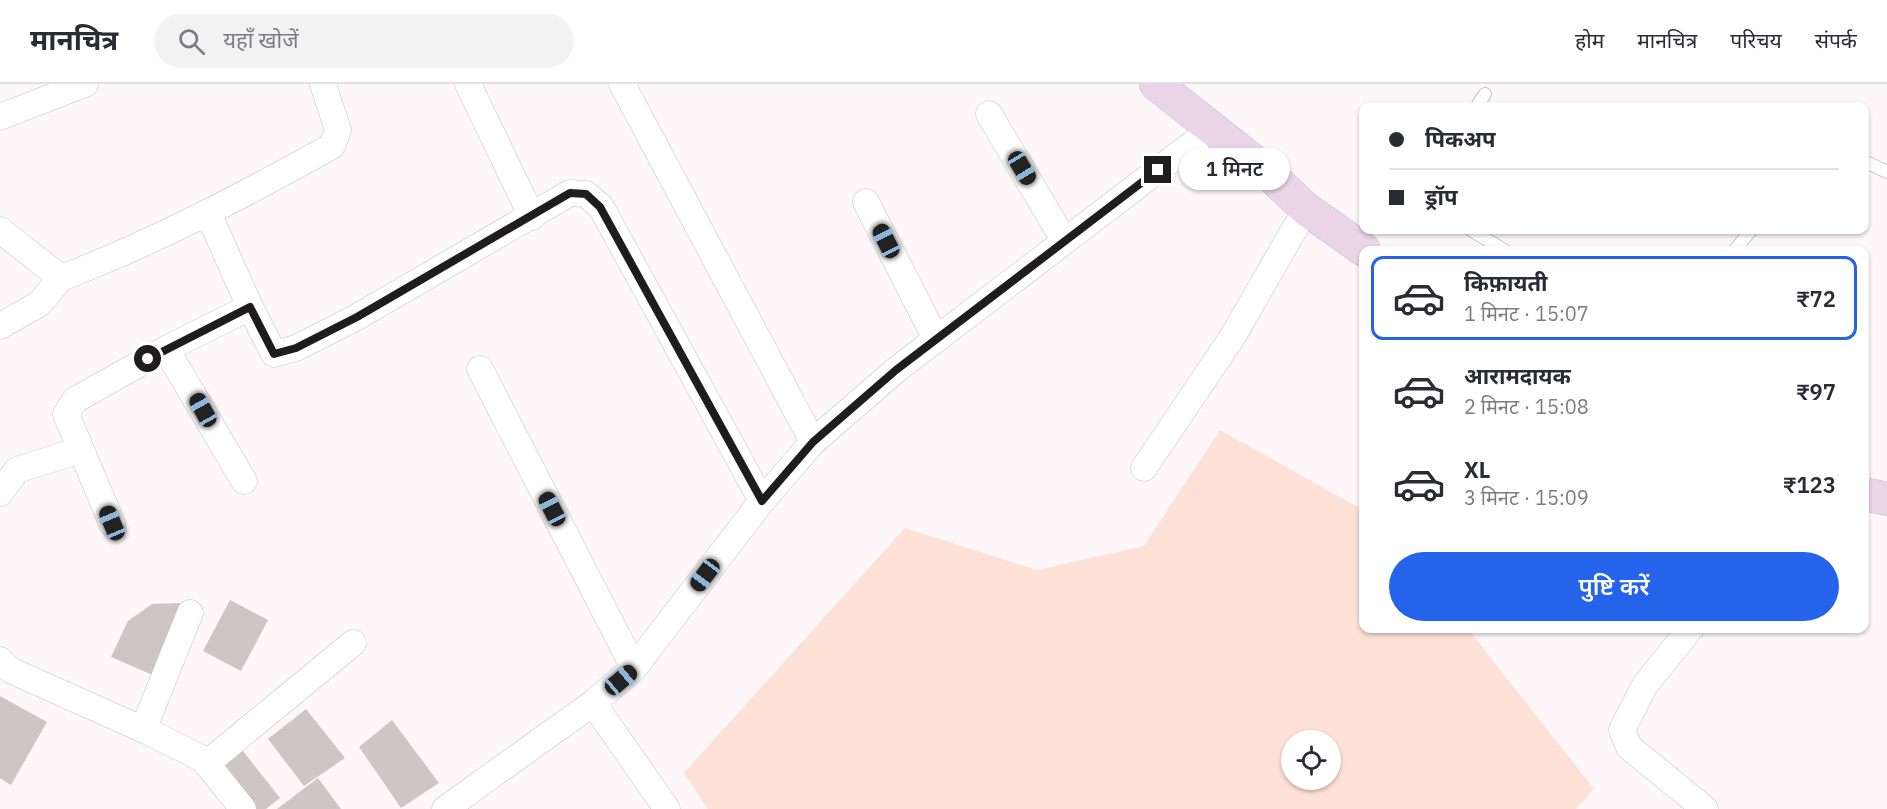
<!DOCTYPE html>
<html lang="hi">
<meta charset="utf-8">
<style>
:root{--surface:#fff;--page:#f2f2f3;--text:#2b2b33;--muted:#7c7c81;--line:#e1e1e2;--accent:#2563eb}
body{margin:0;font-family:"IBM Plex Sans","Noto Sans Devanagari",sans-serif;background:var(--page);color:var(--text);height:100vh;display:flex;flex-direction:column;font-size:22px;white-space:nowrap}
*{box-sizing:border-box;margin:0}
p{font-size:20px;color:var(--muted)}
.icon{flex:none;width:33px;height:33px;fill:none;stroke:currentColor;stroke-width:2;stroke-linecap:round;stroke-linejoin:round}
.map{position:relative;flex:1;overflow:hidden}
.drawer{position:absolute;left:1359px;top:162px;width:510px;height:387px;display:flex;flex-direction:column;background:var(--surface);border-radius:12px;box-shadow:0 2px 4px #0004}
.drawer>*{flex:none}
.hud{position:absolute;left:1359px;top:18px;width:510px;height:132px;border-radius:12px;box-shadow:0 2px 4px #0004;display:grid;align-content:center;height:132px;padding:0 30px;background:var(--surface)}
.fabs{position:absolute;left:1281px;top:646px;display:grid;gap:12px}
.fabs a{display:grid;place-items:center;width:60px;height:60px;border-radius:50%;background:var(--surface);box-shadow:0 2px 4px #0004;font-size:30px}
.end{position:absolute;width:27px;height:27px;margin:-14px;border:8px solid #1e1c1d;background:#fff;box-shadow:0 0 0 3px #fff}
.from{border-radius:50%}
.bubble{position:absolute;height:42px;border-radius:21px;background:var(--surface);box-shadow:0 2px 4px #0004;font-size:20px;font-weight:600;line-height:42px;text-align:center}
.car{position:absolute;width:18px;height:36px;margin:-18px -9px;border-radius:8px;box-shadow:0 0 4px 2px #0007;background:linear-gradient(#222 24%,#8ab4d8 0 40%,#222 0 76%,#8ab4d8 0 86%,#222 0)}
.hud b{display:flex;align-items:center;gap:21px;height:57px;font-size:22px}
.hud b+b{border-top:2px solid var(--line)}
.hud i{width:15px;height:15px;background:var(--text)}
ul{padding:10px 0 0;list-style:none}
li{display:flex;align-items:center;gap:18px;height:84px;margin:0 12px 9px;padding:0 18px;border:3px solid transparent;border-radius:12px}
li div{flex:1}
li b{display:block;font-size:22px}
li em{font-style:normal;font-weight:600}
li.current{border-color:var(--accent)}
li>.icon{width:54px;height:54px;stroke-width:1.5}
.button{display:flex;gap:12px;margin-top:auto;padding:12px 30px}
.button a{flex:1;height:69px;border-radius:36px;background:var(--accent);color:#fff;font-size:24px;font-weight:600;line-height:69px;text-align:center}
header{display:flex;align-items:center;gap:36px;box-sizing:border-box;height:84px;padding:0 30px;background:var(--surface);border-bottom:2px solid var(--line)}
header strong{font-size:28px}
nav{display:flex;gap:33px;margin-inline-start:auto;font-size:21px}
.search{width:420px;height:54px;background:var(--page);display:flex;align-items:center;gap:15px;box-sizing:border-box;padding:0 21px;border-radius:33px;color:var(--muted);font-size:22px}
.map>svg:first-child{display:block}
.green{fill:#fee1d6;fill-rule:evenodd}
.building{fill:#ccc6c6}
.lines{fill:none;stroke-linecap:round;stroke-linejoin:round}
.lane-casing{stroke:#c6c1c2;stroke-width:14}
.street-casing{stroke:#c6c1c2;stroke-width:27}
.secondary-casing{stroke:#c6c1c2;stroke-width:34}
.lane{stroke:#fff;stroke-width:12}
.street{stroke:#fff;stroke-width:26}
.secondary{stroke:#ead4e8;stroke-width:33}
.route{stroke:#1e1c1d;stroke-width:8}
</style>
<header>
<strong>मानचित्र</strong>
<div class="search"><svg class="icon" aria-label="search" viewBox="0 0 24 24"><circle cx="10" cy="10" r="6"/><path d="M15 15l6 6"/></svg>यहाँ खोजें</div>
<nav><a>होम</a><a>मानचित्र</a><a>परिचय</a><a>संपर्क</a></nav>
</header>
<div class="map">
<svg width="1887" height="725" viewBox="0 0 1887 725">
<rect width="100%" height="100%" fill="#fdf7f9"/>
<!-- green -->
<path class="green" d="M1220 346 1363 426 1364 544 1468 545 1594 705 1576 725H708L684 689 905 444 1037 486 1144 462ZM1292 657H1330V696H1292Z"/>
<!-- building -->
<path class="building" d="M230 516 268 536 241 587 203 567Z
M180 519 155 592 111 573 128 537 152 520Z
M0 612 47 638 11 701 0 694Z
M306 625 345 674 304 702 268 655Z
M392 636 439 699 401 724 359 663Z
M243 667 280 714 266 725H248L218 687Z
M318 694 341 725H277Z"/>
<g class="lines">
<defs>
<path id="lane" d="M1477 22 1485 10
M1864 77 1887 88
M1471 146 1504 166
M1735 166 1751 146"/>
<path id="street" d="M468 0 532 133
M622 0 813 358
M989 30 1064 156
M0 33 85 0
M866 118 936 255
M208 129 250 223
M0 146 61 194C155 158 244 111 332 62L338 46 323 0
M0 242 39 220 61 194
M166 265 244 397
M480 285 634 584
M1144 384 1233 252 1306 125
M0 409 17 386 80 366
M112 439 66 330 75 316 166 265 250 223 274 270 296 264 357 233 570 109 586 110 601 123 762 417
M1691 544 1645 601 1622 646 1629 663 1705 725
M0 576 10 586 153 650 203 675 243 725
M593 619 667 725
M143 646 190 529
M206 680 353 559
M445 725 593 619 634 584 762 417 813 358 896 286 1213 44"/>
<path id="secondary" d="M1156 0 1266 87 1306 125 1364 166
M1864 410 1887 415"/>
</defs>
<!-- lane casing -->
<use href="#lane" class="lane-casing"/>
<!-- street casing -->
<use href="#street" class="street-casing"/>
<!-- secondary casing -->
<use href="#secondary" class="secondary-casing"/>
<!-- lane -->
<use href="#lane" class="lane"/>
<!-- street -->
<use href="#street" class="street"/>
<!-- secondary -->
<use href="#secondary" class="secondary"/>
</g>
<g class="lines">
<!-- route -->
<path class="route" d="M148 275 250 223 274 270 296 264 357 233 570 109 586 110 600 123 762 417 813 358 896 286 1158 86"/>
</g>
</svg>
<div class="fabs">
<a><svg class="icon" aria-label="locate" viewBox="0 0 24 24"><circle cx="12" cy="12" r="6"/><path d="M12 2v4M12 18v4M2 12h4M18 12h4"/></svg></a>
</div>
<i class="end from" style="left:148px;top:275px"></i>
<i class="end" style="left:1158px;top:86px"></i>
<div class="bubble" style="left:1179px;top:64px;width:111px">1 मिनट</div>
<i class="car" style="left:1022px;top:84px;rotate:149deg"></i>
<i class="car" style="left:886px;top:157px;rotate:333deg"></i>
<i class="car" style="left:203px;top:326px;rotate:331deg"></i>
<i class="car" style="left:552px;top:425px;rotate:333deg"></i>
<i class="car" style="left:112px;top:439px;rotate:337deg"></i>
<i class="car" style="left:705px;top:491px;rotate:217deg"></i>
<i class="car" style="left:621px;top:596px;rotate:50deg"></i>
<div class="hud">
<b><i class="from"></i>पिकअप</b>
<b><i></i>ड्रॉप</b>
</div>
<section class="drawer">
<ul>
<li class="current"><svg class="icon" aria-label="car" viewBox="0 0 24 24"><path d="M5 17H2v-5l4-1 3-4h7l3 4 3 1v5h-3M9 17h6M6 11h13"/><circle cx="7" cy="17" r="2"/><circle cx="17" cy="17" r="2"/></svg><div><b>किफ़ायती</b><p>1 मिनट · 15:07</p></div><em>₹72</em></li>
<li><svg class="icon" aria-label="car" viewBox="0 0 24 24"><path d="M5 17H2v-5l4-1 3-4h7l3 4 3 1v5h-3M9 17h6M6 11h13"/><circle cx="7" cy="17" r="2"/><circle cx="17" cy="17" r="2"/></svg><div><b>आरामदायक</b><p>2 मिनट · 15:08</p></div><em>₹97</em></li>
<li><svg class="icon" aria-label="car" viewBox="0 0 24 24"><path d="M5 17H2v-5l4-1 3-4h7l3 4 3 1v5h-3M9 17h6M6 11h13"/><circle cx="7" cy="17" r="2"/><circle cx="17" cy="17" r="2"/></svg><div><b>XL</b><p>3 मिनट · 15:09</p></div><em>₹123</em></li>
</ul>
<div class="button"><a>पुष्टि करें</a></div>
</section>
</div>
